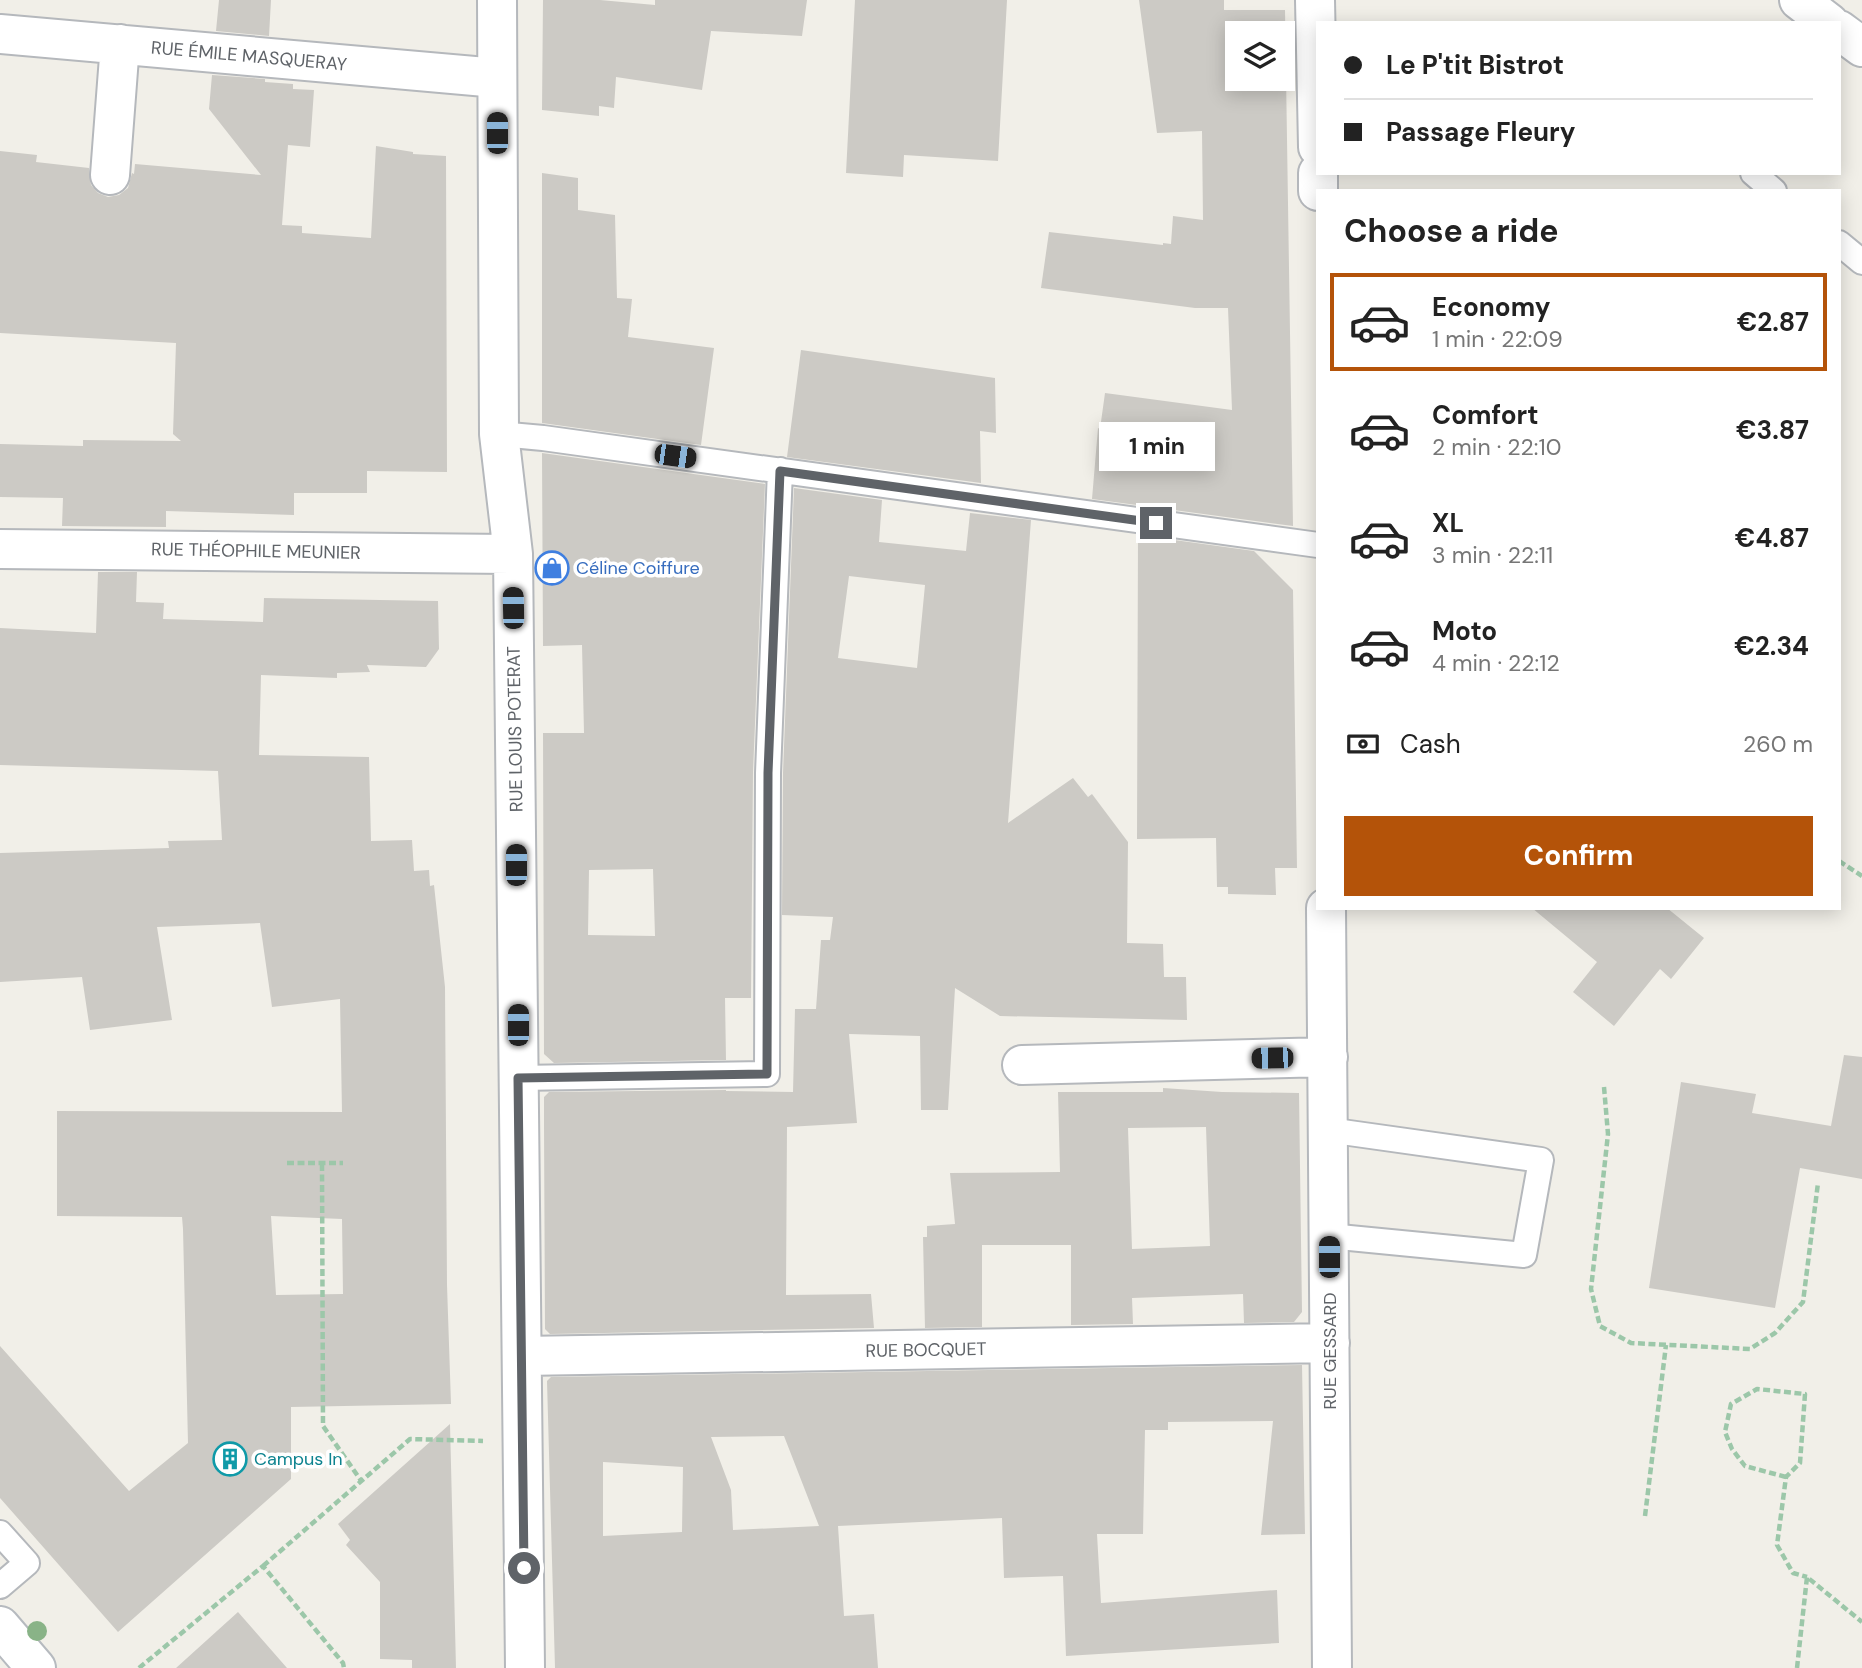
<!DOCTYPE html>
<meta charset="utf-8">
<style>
:root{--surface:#fff;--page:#f6f6f6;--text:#222;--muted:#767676;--line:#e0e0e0;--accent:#b45309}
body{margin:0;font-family:"DM Sans",sans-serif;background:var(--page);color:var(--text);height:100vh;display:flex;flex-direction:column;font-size:26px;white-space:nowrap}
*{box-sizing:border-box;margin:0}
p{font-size:23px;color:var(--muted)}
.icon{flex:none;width:38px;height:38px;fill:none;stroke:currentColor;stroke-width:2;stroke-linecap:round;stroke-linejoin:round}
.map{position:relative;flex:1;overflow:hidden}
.drawer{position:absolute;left:1316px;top:189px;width:525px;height:721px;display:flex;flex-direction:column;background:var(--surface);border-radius:0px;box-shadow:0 4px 18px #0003}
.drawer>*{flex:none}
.hud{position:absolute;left:1316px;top:21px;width:525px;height:154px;border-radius:0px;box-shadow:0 4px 18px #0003;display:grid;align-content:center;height:154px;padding:0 28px;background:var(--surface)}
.fabs{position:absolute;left:1225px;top:21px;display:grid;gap:14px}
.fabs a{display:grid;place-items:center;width:70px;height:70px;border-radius:0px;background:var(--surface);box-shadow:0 4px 18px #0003;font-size:35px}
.end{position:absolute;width:32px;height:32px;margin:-16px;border:9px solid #5f6368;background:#fff;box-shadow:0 0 0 4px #fff}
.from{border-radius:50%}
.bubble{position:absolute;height:49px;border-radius:0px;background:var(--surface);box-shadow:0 4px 18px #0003;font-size:23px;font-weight:700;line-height:49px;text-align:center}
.car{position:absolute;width:21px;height:42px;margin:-21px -10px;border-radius:9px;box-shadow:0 0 5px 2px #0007;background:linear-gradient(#222 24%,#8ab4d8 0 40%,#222 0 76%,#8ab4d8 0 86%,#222 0)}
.hud b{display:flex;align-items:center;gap:24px;height:66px;font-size:26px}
.hud b+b{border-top:2px solid var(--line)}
.hud i{width:18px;height:18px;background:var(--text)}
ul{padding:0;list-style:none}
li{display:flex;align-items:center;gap:21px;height:98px;margin:0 14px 10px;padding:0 14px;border:4px solid transparent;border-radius:0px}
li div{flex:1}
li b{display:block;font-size:26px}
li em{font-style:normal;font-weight:700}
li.on{border-color:var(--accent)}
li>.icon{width:63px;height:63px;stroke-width:1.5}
h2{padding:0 28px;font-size:32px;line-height:84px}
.pay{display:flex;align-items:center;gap:18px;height:77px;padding:0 28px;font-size:26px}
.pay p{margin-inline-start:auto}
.primary-button{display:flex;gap:14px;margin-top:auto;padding:14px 28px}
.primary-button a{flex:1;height:80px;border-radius:0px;background:var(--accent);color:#fff;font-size:28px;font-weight:700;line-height:80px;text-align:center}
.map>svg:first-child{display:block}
.building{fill:#cccac5;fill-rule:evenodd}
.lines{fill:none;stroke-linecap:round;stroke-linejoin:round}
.service-casing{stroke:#b5b8bc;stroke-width:28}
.minor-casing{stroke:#b5b8bc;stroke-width:42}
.tertiary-casing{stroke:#b5b8bc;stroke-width:42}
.secondary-casing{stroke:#b6babf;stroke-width:42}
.path{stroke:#9cc7a9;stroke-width:4.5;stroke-dasharray:7 3.5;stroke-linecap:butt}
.service{stroke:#fff;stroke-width:24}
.minor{stroke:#fff;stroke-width:38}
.tertiary{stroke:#fff;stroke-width:38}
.secondary{stroke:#fff;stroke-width:38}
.tree{fill:#89b387}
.route{stroke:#5f6368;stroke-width:9}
.labels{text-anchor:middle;stroke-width:7;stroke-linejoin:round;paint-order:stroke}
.street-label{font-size:18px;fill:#5f6368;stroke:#fff}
.shop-label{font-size:18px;fill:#366cbe;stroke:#fff;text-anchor:start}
.culture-label{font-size:18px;fill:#0d838f;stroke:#fff;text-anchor:start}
</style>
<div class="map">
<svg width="1862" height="1668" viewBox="0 0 1862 1668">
<rect width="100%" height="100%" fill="#f1efe8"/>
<!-- building -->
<path class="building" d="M219 0H271L269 36 216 31Z
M543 0H600L655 5V0H807L802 36 711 31 702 90 616 77 614 108 599 106V116L542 110Z
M855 0H1007L998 161 904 155 903 177 846 173Z
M1139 0H1224V10H1285L1293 526 1092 499 1098 428 1100 429 1105 393 1232 410 1228 308H1195L1041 288 1049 232 1163 245V243L1171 244 1173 216 1203 220 1202 131 1157 133ZM1237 33H1283V79H1237Z
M212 75 265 79V82L293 84V89L314 90 310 147 288 145 282 225 302 226V233L371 238 376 146 413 152V154L446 156 447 472 367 471V493H294V515L166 511V527L62 526 63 498 0 497V444L83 446V440L181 441 173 434 176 343 0 333V151L37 155 36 162 89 168 91 185 98 193 108 197 119 195 128 188 132 173 134 174 135 164 261 175 209 109Z
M542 173 578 178V210L615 215 617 298 632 299 628 337 714 348 701 445 542 423Z
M801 350 995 378 996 433 980 431 981 483 787 457Z
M542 453 765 484 753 772 751 998H725L726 1060 554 1063 544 1054 543 733H584L582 645 543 646ZM653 869 655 936 588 935 589 870Z
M794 488 882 500 879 542 966 551 970 513 1031 520 1008 823 1073 778 1088 797 1092 794 1128 842 1127 943 1163 944 1164 977H1186L1187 1020 1000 1016 955 988 948 1110H921L920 1036 849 1034 857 1123 787 1127 786 1295 871 1294 874 1328 550 1334 545 1329 544 1125V1097L549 1092 726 1090V1091L793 1092 795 1009H816L821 940H830L833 917 782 915 783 773ZM849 576 925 585 917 668 838 658Z
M1138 535 1254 551 1293 590 1297 868H1275L1276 895 1228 894V887H1217L1216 838 1137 839Z
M98 572H137L136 602 164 603 163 619 263 622 264 598 438 601 439 649 426 667 367 665 370 672 337 673V678L261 675 259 755 369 757 371 841 412 840 414 871 429 870 430 886 434 885 445 987 447 1285 451 1404 291 1407V1479L118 1632 0 1498V1346L129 1491 188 1443 183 1229 182 1217 57 1216V1111L342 1112 340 999 272 1007 260 923 157 927 172 1020 90 1030 82 977 0 982V853L169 848 168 841 222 840 218 771 0 765V628L96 633ZM271 1216 342 1219 343 1294 276 1295Z
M1532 908H1667L1704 938 1671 979 1660 969 1614 1026 1573 992 1597 962Z
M1844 1055 1862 1057V1179L1800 1168 1775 1308 1649 1288 1681 1082 1756 1094 1752 1113 1831 1126Z
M1163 1088 1222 1092 1299 1093 1302 1312 1294 1322 1244 1323 1243 1294 1132 1298 1133 1324 1071 1325V1245H982V1327L925 1328 923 1237H927V1226L955 1224 950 1173 1060 1172 1058 1092H1163ZM1206 1127 1210 1246 1132 1249 1128 1128Z
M1302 1365 1305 1534 1261 1535 1273 1421 1168 1422V1430H1145L1143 1534H1097L1101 1603 1277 1590 1279 1643 1066 1656 1063 1576 1004 1578 1002 1518 838 1526 844 1616 874 1614 878 1668H555L547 1381 551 1377ZM784 1436 819 1526 733 1530 731 1490 711 1437ZM603 1462 683 1467 682 1532 603 1536Z
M450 1424 456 1668H412V1660L380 1659V1582L346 1545 350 1540 338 1524Z
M238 1612 287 1668H176Z"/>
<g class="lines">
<defs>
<path id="service" d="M1753 173 1774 191
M1839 243 1862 262
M499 434 543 438 1318 545
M518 1078 767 1074 768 773 780 470
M1328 1130 1541 1160 1524 1255 1329 1236
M0 1533 27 1563 0 1586"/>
<path id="minor" d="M497 0 499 434 513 554 525 1668
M1315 0 1318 147
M0 34 497 78
M1318 173V191
M110 175 120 44
M0 549 513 554
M1326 908 1332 1668
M1022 1065 1328 1057
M522 1356 1330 1343"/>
<path id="tertiary" d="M1799 0 1829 23
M1839 30 1862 47"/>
<path id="secondary" d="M0 1626 36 1668"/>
</defs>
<!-- service casing -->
<use href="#service" class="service-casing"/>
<!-- minor casing -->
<use href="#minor" class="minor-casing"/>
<!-- tertiary casing -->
<use href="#tertiary" class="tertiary-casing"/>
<!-- secondary casing -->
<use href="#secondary" class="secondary-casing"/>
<!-- path -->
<path class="path" d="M1839 861 1862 876
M1604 1087 1608 1134 1591 1289 1600 1326 1631 1343 1750 1349 1775 1333 1803 1302 1818 1183
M287 1163H343
M322 1164 323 1426 362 1482
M1786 1477 1745 1466 1732 1449 1725 1432 1731 1404 1757 1389 1805 1394 1800 1463 1786 1477 1777 1545 1793 1573 1807 1577
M1645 1516 1666 1345
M263 1566 410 1439 483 1441
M139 1668 263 1566 343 1663 344 1668
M1797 1668 1807 1577 1862 1622"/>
<!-- service -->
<use href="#service" class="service"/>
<!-- minor -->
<use href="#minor" class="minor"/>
<!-- tertiary -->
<use href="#tertiary" class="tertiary"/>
<!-- secondary -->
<use href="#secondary" class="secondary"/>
</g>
<!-- trees -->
<circle class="tree" cx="37" cy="1631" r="10"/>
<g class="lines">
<!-- route -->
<path class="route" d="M524 1568 518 1078 767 1074 768 773 780 471 1156 523"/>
</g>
<!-- icons -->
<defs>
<symbol id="shop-ring" viewBox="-11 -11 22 22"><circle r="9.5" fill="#fff" stroke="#3f7fe0" stroke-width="1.5"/><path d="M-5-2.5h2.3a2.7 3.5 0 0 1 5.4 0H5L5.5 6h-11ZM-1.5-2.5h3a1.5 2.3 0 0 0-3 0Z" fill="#3f7fe0"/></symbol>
<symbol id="building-ring" viewBox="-11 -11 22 22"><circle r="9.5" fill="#fff" stroke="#0f9aa8" stroke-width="1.5"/><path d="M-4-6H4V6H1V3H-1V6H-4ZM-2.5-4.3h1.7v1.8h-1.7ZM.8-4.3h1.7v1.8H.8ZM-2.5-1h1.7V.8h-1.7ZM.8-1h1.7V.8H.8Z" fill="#0f9aa8"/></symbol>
</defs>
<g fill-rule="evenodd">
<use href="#shop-ring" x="533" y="549" width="38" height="38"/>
<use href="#building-ring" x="211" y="1440" width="38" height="38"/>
</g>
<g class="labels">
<!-- street labels -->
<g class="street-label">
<text transform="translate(249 56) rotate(5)" y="6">RUE ÉMILE MASQUERAY</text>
<text transform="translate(256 551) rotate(1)" y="6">RUE THÉOPHILE MEUNIER</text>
<text transform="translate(515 729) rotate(-91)" y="6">RUE LOUIS POTERAT</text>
<text transform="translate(926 1350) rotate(-1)" y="6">RUE BOCQUET</text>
<text transform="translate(1330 1351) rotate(-90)" y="6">RUE GESSARD</text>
</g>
<!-- shop labels -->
<g class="shop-label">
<text x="576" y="574">Céline Coiffure</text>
</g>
<!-- culture labels -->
<g class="culture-label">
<text x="254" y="1465">Campus In</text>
</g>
</g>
</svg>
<div class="fabs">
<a><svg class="icon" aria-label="layers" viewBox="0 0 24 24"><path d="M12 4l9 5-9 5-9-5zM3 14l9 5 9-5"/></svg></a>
</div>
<i class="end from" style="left:524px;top:1568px"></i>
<i class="end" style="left:1156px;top:523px"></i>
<div class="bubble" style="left:1099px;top:422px;width:116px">1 min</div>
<i class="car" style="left:497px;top:133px;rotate:0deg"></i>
<i class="car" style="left:675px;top:456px;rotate:98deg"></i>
<i class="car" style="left:513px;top:608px;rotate:359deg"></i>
<i class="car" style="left:516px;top:865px;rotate:0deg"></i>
<i class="car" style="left:518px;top:1025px;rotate:0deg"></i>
<i class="car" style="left:1272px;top:1058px;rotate:269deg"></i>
<i class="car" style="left:1329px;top:1257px;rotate:0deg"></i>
<div class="hud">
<b><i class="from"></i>Le P'tit Bistrot</b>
<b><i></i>Passage Fleury</b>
</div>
<section class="drawer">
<h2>Choose a ride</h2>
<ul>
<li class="on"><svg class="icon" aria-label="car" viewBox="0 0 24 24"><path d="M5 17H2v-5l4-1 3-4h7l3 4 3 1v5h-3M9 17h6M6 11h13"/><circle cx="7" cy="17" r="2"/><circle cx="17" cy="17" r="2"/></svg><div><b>Economy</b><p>1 min · 22:09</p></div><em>€2.87</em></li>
<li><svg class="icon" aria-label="car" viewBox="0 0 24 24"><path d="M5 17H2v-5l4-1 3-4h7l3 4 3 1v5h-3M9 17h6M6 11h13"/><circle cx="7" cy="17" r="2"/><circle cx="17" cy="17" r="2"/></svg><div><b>Comfort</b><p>2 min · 22:10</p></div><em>€3.87</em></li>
<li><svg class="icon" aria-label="car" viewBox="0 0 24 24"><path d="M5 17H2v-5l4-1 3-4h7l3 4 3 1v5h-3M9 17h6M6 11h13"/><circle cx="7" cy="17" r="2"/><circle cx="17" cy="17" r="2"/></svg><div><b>XL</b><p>3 min · 22:11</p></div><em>€4.87</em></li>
<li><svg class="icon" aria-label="car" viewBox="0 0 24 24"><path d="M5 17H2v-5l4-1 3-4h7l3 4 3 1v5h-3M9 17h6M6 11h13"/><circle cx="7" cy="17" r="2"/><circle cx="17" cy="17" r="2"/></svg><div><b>Moto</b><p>4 min · 22:12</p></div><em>€2.34</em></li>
</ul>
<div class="pay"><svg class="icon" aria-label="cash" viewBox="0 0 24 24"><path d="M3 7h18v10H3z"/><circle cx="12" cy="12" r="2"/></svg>Cash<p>260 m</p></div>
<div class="primary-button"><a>Confirm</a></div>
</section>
</div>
